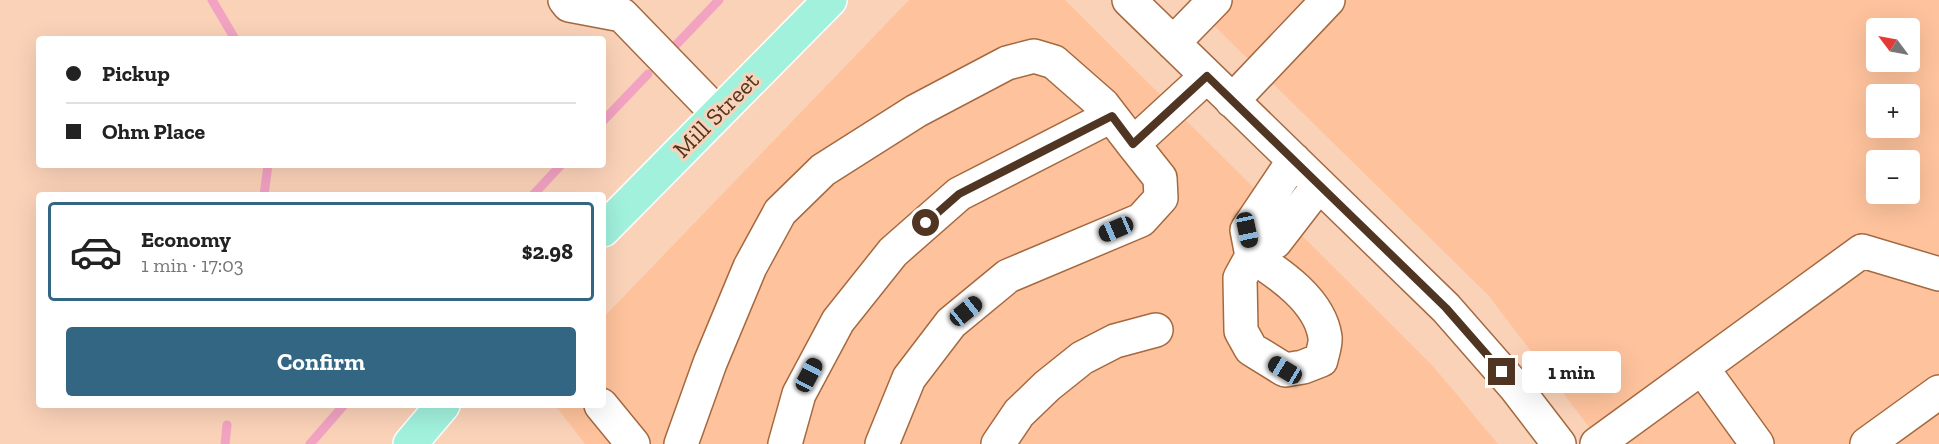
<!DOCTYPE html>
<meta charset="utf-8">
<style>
:root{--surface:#fff;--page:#f2f2f2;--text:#222;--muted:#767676;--line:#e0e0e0;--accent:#326682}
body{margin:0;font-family:"Zilla Slab",serif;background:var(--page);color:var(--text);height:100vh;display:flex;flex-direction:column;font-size:22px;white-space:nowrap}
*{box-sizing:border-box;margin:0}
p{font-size:20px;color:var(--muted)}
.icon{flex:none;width:33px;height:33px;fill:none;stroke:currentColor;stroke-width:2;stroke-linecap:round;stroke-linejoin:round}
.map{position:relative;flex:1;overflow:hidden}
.drawer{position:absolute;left:36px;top:192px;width:570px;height:216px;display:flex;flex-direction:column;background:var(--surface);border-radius:6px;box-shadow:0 6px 24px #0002}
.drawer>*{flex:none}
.top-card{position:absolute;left:36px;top:36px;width:570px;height:132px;border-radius:6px;box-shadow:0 6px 24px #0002;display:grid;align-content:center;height:132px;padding:0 30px;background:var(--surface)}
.needle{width:39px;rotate:302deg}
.fabs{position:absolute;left:1866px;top:18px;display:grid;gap:12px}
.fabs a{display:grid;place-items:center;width:54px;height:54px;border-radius:6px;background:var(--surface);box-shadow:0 6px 24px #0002;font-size:30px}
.end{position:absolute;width:27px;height:27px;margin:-14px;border:8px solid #503523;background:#fff;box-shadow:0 0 0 3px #fff}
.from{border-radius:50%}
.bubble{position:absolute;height:42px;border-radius:6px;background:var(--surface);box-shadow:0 6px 24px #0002;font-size:20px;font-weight:700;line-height:42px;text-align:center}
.car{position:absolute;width:18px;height:36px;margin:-18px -9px;border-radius:8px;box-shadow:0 0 4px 2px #0007;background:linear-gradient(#222 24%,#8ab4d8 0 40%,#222 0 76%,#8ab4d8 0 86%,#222 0)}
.top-card b{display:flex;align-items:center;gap:21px;height:57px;font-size:22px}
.top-card b+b{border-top:2px solid var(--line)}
.top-card i{width:15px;height:15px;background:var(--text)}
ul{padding:10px 0 0;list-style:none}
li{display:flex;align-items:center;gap:18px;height:99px;margin:0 12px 9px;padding:0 18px;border:3px solid transparent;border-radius:6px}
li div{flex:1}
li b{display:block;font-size:22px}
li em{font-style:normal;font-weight:700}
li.on{border-color:var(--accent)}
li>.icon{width:54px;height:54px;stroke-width:1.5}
.primary-button{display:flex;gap:12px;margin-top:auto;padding:12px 30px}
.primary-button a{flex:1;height:69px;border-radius:6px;background:var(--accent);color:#fff;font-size:24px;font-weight:700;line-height:69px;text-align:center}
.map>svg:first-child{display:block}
.built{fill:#fec39d;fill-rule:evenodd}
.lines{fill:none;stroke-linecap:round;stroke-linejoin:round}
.stream{stroke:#f2a3c2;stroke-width:9}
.minor-casing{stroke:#a5693f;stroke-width:36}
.major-casing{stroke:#fff;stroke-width:36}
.minor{stroke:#fff;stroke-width:33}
.major{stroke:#a1f1dd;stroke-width:33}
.route{stroke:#503523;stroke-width:8}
.labels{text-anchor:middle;stroke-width:6;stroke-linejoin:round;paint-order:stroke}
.street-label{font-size:24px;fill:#503523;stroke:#fad2b8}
</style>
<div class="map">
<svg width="1939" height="444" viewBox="0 0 1939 444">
<rect width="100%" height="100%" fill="#fad2b8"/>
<!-- built -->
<path class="built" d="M909 0H1065L1433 366 1498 444H585L555 405H603V318Z
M1188 0H1939V444H1602L1488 295ZM1876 28H1910V62H1876ZM1876 94H1910V128H1876ZM1876 160H1910V194H1876Z"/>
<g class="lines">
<!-- stream -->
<path class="stream" d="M212 0 235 39
M675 46 719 0
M603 121 648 74
M264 195 268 165
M533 195 561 165
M225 444 227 425
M310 444 344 405"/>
<defs>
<path id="minor" d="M565 0 569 5 622 15 717 113
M1129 0 1446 308 1516 388 1559 444
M1173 43 1215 0
M1232 101 1328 0
M1133 144 1207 76
M1294 160 1247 230 1252 256 1275 242 1319 185
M1252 256C1280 274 1320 301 1325 337 1326 344 1322 354 1321 360L1303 367 1285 370 1251 349 1241 331 1240 278Z
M1702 368 1757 444
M601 405 633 444
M681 444 710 363 750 267 780 212 823 170 916 111 1007 63 1034 56 1054 62 1103 105 1133 144 1160 178 1161 198 1141 220 1008 276 951 323 909 378 882 444
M785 444 799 394 838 321 893 252 959 194 1111 116
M998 444 1019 413 1047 386 1082 358 1115 341 1156 330
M1597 444 1862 251 1939 274
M1867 444 1939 392"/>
<path id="major" d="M603 230 830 0
M410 444 443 405"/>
</defs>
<!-- minor casing -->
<use href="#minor" class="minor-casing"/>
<!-- major casing -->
<use href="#major" class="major-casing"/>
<!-- minor -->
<use href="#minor" class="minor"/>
<!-- major -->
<use href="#major" class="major"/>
</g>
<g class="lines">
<!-- route -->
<path class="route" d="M926 223 959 194 1112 116 1133 144 1207 76 1446 308 1502 372"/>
</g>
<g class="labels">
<!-- street labels -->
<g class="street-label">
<text transform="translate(716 115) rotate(-45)" y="8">Mill Street</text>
</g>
</g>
</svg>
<div class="fabs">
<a><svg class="needle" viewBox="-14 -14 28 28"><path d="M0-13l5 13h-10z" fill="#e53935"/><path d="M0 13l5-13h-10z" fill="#767676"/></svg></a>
<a>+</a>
<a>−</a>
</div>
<i class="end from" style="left:926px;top:223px"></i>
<i class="end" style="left:1502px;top:372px"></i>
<div class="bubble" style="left:1522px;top:351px;width:99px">1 min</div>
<i class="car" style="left:1116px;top:229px;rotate:247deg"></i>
<i class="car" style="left:1247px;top:230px;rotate:168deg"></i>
<i class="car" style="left:966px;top:311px;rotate:51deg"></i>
<i class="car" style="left:1285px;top:370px;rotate:301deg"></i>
<i class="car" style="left:809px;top:375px;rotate:28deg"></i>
<div class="top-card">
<b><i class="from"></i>Pickup</b>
<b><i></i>Ohm Place</b>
</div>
<section class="drawer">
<ul>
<li class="on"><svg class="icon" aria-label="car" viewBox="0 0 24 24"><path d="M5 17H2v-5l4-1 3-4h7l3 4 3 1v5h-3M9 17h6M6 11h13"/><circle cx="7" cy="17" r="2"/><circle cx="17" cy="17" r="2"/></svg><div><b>Economy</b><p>1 min · 17:03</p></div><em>$2.98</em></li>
</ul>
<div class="primary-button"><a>Confirm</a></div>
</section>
</div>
